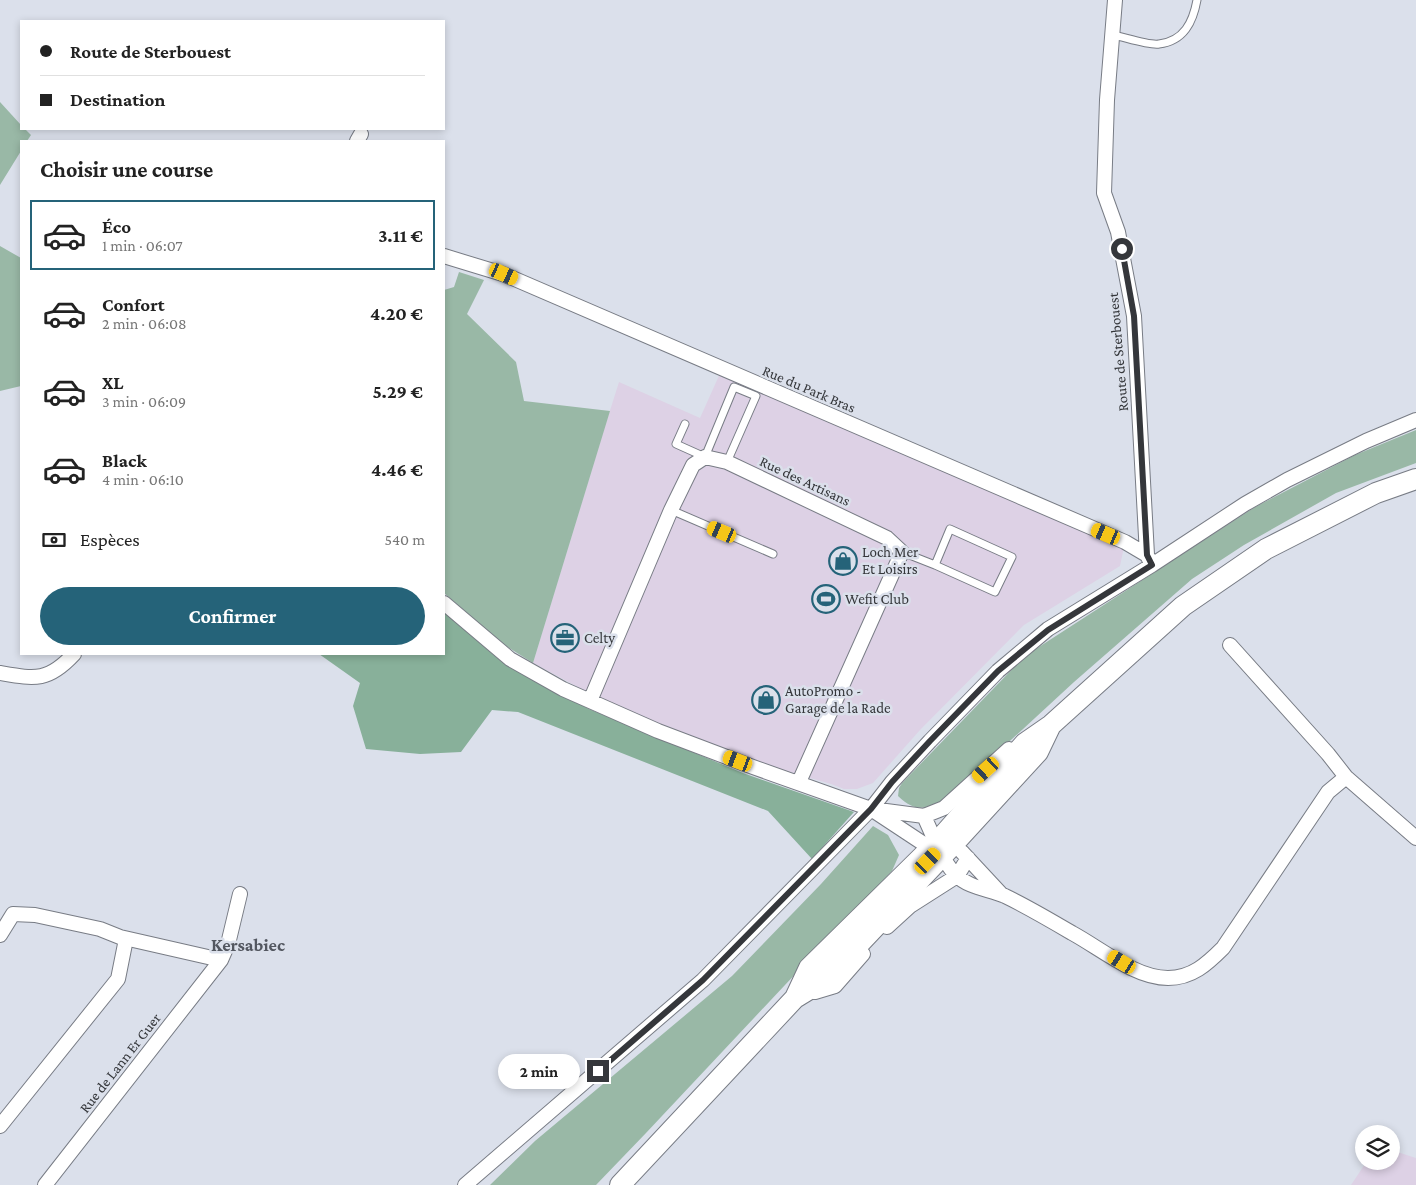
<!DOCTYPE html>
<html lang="fr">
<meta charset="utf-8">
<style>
:root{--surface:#fff;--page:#f6f6f6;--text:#222;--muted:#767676;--line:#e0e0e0;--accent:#256379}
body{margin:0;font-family:"Crimson Pro",serif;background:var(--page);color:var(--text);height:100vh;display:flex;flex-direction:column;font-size:19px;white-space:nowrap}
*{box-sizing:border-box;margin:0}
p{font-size:16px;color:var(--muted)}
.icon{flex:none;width:28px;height:28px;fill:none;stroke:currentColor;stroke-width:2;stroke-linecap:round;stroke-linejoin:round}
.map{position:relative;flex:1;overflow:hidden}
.side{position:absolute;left:20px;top:140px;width:425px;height:515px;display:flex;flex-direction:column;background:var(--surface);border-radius:0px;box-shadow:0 2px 8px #0003}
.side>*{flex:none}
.guide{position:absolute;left:20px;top:20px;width:425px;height:110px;border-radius:0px;box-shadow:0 2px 8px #0003;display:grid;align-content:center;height:110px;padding:0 20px;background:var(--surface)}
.tools{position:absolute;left:1355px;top:1125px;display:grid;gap:10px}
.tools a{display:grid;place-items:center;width:45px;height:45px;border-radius:50%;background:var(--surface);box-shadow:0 2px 8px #0003;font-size:25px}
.end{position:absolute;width:22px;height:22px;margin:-11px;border:6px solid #35373b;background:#fff;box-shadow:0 0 0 2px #fff}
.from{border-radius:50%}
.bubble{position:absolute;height:35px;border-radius:18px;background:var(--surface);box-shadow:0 2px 8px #0003;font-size:16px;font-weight:700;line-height:35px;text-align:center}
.car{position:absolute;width:15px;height:30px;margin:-15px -8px;border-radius:6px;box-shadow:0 0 4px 1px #0007;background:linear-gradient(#f5c518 24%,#345 0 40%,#f5c518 0 76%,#345 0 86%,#f5c518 0)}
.guide b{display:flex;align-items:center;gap:18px;height:48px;font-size:19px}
.guide b+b{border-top:1px solid var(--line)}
.guide i{width:12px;height:12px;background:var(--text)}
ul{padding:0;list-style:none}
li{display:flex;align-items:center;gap:15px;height:70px;margin:0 10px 8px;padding:0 10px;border:2px solid transparent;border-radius:0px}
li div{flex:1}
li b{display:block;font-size:19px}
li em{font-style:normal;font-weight:700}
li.selected{border-color:var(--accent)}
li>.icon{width:45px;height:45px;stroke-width:1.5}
h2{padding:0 20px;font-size:22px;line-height:60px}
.pay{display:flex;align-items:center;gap:12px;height:55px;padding:0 20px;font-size:19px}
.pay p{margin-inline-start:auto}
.primary-button{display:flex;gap:10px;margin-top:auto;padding:10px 20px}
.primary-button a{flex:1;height:58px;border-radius:30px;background:var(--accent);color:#fff;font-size:20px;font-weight:700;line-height:58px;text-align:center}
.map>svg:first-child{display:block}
.industrial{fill:#ddd1e5}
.green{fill:#99b8a6}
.forest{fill:#88b09a}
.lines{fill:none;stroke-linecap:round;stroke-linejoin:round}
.lane-casing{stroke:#787c85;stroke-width:9}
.street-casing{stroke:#787c85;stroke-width:16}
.secondary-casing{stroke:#787c85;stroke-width:22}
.lane{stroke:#fff;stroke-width:7}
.street{stroke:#fff;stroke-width:14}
.secondary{stroke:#fff;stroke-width:20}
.route{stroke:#35373b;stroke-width:6}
.labels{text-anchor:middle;stroke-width:5;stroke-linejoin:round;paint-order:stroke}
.street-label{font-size:15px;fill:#35373b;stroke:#dbe0eb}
.poi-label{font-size:15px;fill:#35373b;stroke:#dbe0eb;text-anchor:start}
.quarter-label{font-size:18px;font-weight:bold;fill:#535760;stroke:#dbe0eb}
</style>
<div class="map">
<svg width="1416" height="1185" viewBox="0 0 1416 1185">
<rect width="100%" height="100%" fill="#dbe0eb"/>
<!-- industrial -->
<path class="industrial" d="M722 369 1125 542 1120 566 1024 625 920 730 873 783 857 789H844L831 784 765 765 617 708 533 663 607 420 619 382 700 418Z
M1391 1150 1416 1158V1185H1351L1367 1161H1391Z"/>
<!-- green -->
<path class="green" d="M0 102 21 125V129H25L31 135 27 141H21V151L0 185Z
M0 246 21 258V386L0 391Z
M459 272 484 280 467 314 516 362 524 401 610 411 533 663 503 644 444 593V290L454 287Z
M1416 430V463L1336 493 1244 545 1192 579 1074 682 947 799C926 808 917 814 898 796L899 788 902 783 1025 656 1255 507 1355 455Z
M873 826 888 835 899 855 892 871 646 1133 596 1185H490L535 1141 732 976 821 884Z"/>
<!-- forest -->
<path class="forest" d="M444 612 496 657 589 709 743 773 854 812 812 859 768 811 518 712 492 710 461 752 420 754 366 749 353 706 360 683 319 654H444Z"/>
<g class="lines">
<defs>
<path id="lane" d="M1113 35C1124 37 1150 46 1159 44 1184 41 1193 22 1197 0
M685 424 676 444 705 457 734 387 756 396 727 462
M671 510 773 554
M902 552 935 565 995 592 1012 557 950 529 935 565"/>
<path id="street" d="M1115 0 1107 100 1104 193 1118 232 1134 316 1147 555
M357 141 361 134
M444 256 503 274 1125 542 1147 555 1152 565
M444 603 510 659 563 689 658 731 753 767 871 809 924 816 944 808 1009 749
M1230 645 1328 754 1346 777 1416 838
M0 673C35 679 48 682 74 654
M590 701 671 510 693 465 705 457 727 462 887 538 902 552 799 782
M874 811 924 844 936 843
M924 816 936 843 942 847
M941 849C942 858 950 869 956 875 969 888 989 889 1005 896 1028 907 1050 920 1072 933 1100 948 1135 978 1168 978 1192 978 1207 964 1223 948L1328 792 1346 777
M962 852 1002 895
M887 927 910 906 957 876 968 858
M0 935 13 914 35 915 100 929 120 937 221 960
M815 992 835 986 863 954
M0 1126 118 979 126 939
M45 1185 221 960 228 944 240 894
M465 1185 703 980 871 809 892 782 930 741 998 671 1048 629 1152 565 1245 504 1287 480 1366 441 1416 420"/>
<path id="secondary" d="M795 998 809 968 936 843 1025 743 1051 725 1183 606 1266 549 1376 493 1416 479
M620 1185 795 998 826 979 950 848 1038 752 1050 727"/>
</defs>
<!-- lane casing -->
<use href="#lane" class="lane-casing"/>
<!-- street casing -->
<use href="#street" class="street-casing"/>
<!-- secondary casing -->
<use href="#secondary" class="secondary-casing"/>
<!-- lane -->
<use href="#lane" class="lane"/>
<!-- street -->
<use href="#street" class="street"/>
<!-- secondary -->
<use href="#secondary" class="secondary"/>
</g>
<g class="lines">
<!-- route -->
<path class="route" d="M598 1071 703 980 871 809 892 782 930 741 998 671 1048 630 1152 565 1147 555 1134 316 1122 249"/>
</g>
<!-- icons -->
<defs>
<symbol id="shop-ring" viewBox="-11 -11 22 22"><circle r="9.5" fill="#dbe0eb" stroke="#256379" stroke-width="1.5"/><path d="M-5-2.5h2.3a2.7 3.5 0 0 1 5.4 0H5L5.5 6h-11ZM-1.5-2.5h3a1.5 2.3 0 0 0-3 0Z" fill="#256379"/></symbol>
<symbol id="stadium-ring" viewBox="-11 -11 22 22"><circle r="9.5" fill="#dbe0eb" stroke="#256379" stroke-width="1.5"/><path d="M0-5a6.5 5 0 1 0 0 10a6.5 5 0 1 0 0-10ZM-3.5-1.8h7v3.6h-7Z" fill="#256379"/></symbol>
<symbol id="office-ring" viewBox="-11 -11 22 22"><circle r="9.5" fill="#dbe0eb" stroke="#256379" stroke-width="1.5"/><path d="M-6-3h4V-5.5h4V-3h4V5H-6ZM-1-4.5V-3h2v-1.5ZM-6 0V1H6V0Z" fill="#256379"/></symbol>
</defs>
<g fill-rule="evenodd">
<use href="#shop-ring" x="827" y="545" width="32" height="32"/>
<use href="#stadium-ring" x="810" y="583" width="32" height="32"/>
<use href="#office-ring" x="549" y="622" width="32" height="32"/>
<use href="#shop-ring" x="750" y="684" width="32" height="32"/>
</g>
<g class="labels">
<!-- street labels -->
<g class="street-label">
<text transform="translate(1118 352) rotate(-95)" y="5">Route de Sterbouest</text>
<text transform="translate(809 389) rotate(23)" y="5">Rue du Park Bras</text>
<text transform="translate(805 481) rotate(25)" y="5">Rue des Artisans</text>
<text transform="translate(120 1063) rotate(-52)" y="5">Rue de Lann Er Guer</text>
</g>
<!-- poi labels -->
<g class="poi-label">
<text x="862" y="557">Loch Mer<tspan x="862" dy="17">Et Loisirs</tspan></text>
<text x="845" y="604">Wefit Club</text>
<text x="584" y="643">Celty</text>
<text x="785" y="696">AutoPromo -<tspan x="785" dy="17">Garage de la Rade</tspan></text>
</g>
<!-- quarter labels -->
<g class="quarter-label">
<text x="248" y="951">Kersabiec</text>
</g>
</g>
</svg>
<div class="tools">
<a><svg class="icon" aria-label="layers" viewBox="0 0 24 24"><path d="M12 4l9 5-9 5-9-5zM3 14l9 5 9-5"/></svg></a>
</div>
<i class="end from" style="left:1122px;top:249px"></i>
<i class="end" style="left:598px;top:1071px"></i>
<div class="bubble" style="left:498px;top:1054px;width:82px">2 min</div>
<i class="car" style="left:504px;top:274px;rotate:114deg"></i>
<i class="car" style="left:722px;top:532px;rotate:293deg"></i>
<i class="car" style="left:1106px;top:534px;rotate:293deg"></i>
<i class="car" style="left:738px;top:761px;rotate:291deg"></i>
<i class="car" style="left:986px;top:770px;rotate:228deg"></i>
<i class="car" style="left:928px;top:861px;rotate:44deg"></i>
<i class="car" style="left:1122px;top:962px;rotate:301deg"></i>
<div class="guide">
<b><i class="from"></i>Route de Sterbouest</b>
<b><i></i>Destination</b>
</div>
<section class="side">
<h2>Choisir une course</h2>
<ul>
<li class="selected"><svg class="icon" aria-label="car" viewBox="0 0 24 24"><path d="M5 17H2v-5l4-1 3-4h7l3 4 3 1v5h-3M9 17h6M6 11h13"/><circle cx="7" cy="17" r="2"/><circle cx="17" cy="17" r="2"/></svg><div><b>Éco</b><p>1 min · 06:07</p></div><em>3.11 €</em></li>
<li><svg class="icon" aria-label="car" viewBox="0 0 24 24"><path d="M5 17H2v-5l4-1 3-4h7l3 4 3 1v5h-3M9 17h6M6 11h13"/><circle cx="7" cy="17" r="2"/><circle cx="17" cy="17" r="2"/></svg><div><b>Confort</b><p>2 min · 06:08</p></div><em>4.20 €</em></li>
<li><svg class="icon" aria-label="car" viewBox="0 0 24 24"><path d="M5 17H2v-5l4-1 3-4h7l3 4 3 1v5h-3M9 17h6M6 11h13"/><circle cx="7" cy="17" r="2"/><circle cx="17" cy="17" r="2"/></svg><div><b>XL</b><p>3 min · 06:09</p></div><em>5.29 €</em></li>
<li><svg class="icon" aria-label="car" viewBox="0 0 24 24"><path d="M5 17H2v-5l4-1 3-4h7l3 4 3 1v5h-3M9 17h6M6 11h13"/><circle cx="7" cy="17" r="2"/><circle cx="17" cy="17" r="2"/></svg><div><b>Black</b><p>4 min · 06:10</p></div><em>4.46 €</em></li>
</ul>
<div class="pay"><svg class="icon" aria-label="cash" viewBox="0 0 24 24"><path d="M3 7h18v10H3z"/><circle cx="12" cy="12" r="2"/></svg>Espèces<p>540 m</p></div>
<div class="primary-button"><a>Confirmer</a></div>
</section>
</div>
